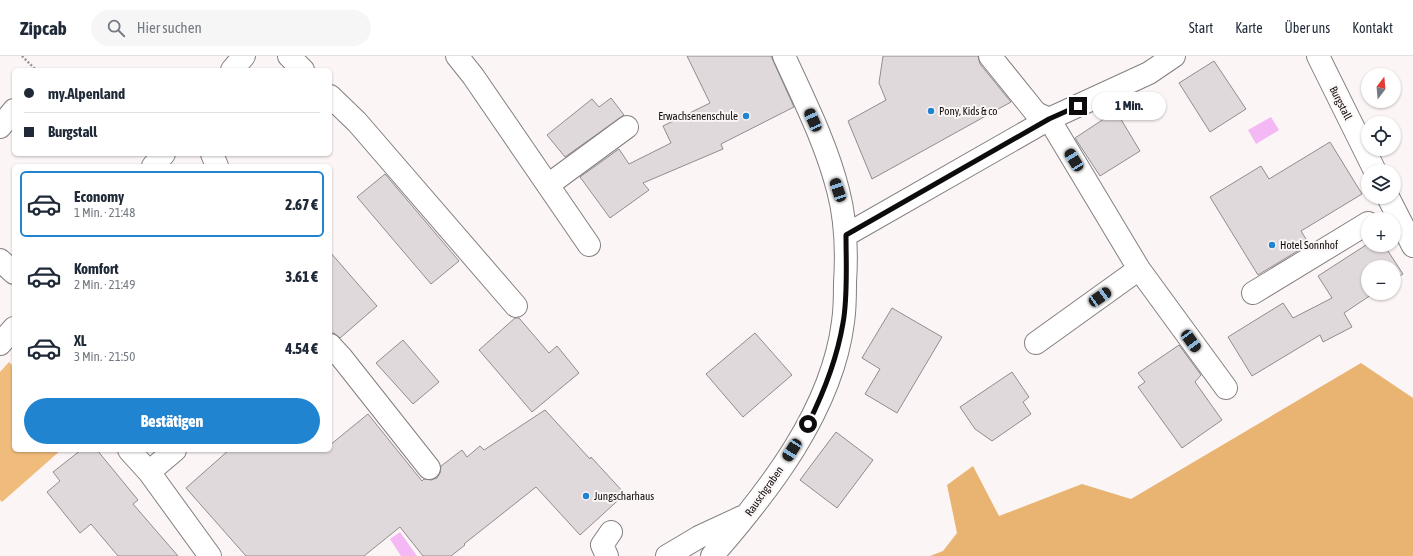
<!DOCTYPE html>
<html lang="de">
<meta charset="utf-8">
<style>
:root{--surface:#fff;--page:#f6f6f7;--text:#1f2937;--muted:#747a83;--line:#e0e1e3;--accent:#2184d0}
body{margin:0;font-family:"Asap Condensed",sans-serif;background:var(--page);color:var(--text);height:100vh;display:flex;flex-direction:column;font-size:15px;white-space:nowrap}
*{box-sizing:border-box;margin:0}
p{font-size:13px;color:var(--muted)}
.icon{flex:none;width:22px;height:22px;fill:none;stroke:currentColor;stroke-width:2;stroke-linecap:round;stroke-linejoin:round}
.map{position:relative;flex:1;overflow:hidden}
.side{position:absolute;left:12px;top:108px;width:320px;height:288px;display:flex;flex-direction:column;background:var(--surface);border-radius:6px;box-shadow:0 1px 3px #0004}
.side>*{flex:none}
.top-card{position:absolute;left:12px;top:12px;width:320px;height:88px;border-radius:6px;box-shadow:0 1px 3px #0004;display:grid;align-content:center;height:88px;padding:0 12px;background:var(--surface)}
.needle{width:26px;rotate:16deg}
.buttons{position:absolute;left:1361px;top:12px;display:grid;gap:8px}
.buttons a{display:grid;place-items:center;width:40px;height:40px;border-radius:50%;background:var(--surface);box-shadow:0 1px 3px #0004;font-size:20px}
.end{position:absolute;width:18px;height:18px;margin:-9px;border:5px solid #0d0b0b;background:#fff;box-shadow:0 0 0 2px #fff}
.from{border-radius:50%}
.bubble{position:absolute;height:28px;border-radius:14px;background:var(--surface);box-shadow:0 1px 3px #0004;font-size:13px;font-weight:800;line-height:28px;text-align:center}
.car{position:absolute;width:12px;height:24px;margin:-12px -6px;border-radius:5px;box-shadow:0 0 3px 1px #0007;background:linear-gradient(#222 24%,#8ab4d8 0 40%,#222 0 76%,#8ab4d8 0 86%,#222 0)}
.top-card b{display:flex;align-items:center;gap:14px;height:38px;font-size:15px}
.top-card b+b{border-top:1px solid var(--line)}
.top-card i{width:10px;height:10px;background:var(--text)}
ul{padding:7px 0 0;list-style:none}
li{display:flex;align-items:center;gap:12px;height:66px;margin:0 8px 6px;padding:0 4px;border:2px solid transparent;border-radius:6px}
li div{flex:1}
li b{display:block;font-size:15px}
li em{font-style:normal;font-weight:800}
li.current{border-color:var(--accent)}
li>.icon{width:36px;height:36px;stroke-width:1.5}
.cta{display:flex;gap:8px;margin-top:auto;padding:8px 12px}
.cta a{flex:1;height:46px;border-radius:24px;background:var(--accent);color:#fff;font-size:16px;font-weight:800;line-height:46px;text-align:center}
header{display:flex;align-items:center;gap:24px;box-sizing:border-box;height:56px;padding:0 20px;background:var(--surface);border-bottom:1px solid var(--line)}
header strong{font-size:19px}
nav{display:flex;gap:22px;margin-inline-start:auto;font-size:14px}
.search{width:280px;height:36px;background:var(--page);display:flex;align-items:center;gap:10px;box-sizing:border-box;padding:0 14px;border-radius:22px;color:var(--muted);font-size:15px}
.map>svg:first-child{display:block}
.green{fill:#f0bc7c}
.forest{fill:#e9b471}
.water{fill:#f4b8f4}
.building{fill:#e0d9dc;stroke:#928c8e}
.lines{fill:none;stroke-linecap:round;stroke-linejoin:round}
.minor-casing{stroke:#857f7f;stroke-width:24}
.path{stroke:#9b9696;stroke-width:2.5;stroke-dasharray:2 2;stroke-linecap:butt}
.minor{stroke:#fff;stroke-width:22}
.route{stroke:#0d0b0b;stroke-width:5}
.poi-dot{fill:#2184d0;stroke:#fcf5f5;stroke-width:1.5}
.labels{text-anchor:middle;stroke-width:4;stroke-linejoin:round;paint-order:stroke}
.street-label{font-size:11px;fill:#0d0b0b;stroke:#fcf5f5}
.poi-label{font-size:11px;fill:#0d0b0b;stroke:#fcf5f5;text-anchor:start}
</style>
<header>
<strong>Zipcab</strong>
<div class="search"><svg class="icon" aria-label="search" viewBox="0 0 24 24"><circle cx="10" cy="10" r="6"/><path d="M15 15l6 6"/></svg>Hier suchen</div>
<nav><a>Start</a><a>Karte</a><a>Über uns</a><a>Kontakt</a></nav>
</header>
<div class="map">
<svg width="1413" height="500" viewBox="0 0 1413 500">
<rect width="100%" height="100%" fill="#fcf5f5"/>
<!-- green -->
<path class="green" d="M9 306 14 311V394H61L2 446 0 444V316Z"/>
<!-- forest -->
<path class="forest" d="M1361 307 1413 342V500H930L943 495 957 477 947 429 973 410 999 460 1082 428 1131 443Z"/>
<!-- water -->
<path class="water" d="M1271 61 1279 74 1256 88 1248 74Z
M400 476 417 500H401L390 483Z"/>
<!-- building -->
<path class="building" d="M687 0H771L794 51 721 88 723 93 643 127 649 134 610 162 580 121 619 93 629 108 671 87 663 70 710 47Z
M883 0H978L980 8 1011 46 872 123 848 65 886 44 879 27Z
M1214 5 1246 53 1210 76 1179 27Z
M611 42 624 59 565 101 547 79 592 43 599 51Z
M1116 55 1140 95 1100 120 1075 82Z
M1330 86 1362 138 1301 175 1309 188 1258 219 1210 141 1261 110 1269 123Z
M385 118 459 205 431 228 357 141Z
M1366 189H1384L1403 218 1394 224V211H1368V237H1374L1344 257 1352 271 1323 286 1320 279 1252 320 1228 281 1283 247 1293 262 1332 242 1318 220Z
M330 196 377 250 340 282 334 277H330Z
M892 252 942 281 897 357 865 338 880 313 862 302Z
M515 262H519L549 297 557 290 579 317 532 356 479 294Z
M755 277 792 319 743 361 706 318Z
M403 284 439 326 413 348 376 307Z
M1179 289 1201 319 1195 326 1222 364 1182 392 1138 331 1145 326 1138 317Z
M1012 316 1029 341 1023 346 1031 358 992 385 975 373 960 351Z
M545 354 590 403 591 401 625 438 580 479 536 431 464 488 465 489 451 500H423L400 471 364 500H246L186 432 229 394H330V389L368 358 422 425 424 423 431 424 437 422 440 417 441 410 462 394 467 401 480 390 484 394Z
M836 376 873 404 837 452 800 424Z
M81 394H97L138 444 133 448 178 500H118L91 468 80 477 47 436 60 425 53 416Z"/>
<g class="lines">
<defs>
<path id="minor" d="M289 0 303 14
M457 0 473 20 589 189
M990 0 1036 57 1049 63 1139 213 1226 332
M1318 0 1375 115
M232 14 244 0
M330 40 357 66 516 250
M0 71 14 54
M212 98 217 110
M153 110 164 98
M548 129 627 71
M1388 141 1413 190
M846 179 1049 63 1149 17 1174 0
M0 204 14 217
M1253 237 1368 167
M1036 287 1139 213
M0 288 14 272
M330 289 342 302 429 412
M129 394 149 416 210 500
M149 416 175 394
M607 500 602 489 611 476
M667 500 699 481 742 461
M712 500C769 435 832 354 843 266 845 253 845 240 845 227 847 196 846 164 838 134 826 87 804 44 784 0"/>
</defs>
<!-- minor casing -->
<use href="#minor" class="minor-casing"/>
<!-- path -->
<path class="path" d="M22 0 36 14"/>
<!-- minor -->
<use href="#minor" class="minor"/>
</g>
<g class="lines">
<!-- route -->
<path class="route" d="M808 368C824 336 837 303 843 267 848 240 846 207 846 179L1049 63 1078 50"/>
</g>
<!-- markers -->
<g class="poi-dot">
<circle cx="931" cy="55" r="4"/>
<circle cx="746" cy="60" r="4"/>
<circle cx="1272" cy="189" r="4"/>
<circle cx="586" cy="440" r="4"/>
</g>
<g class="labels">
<!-- street labels -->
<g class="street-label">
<text transform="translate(1341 47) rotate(63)" y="4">Burgstall</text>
<text transform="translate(764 435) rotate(-55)" y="4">Rauschgraben</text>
</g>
<!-- poi labels -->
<g class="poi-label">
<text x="939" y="59">Pony, Kids &amp; co</text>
<text x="738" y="64" text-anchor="end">Erwachsenenschule</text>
<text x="1280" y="193">Hotel Sonnhof</text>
<text x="594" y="444">Jungscharhaus</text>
</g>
</g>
</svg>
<div class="buttons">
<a><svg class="needle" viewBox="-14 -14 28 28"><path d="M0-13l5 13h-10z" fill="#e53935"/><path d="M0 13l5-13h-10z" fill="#747a83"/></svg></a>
<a><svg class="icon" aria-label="locate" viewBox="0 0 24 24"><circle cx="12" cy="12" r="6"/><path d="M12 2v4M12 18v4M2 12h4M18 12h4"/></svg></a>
<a><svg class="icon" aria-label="layers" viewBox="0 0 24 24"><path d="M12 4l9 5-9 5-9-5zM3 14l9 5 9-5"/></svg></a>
<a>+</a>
<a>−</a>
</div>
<i class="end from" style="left:808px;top:368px"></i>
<i class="end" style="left:1078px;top:50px"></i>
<div class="bubble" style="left:1092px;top:36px;width:74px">1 Min.</div>
<i class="car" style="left:813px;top:64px;rotate:336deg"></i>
<i class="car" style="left:1074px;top:104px;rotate:329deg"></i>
<i class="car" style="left:838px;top:134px;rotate:341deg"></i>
<i class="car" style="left:1100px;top:241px;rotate:55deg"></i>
<i class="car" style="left:1191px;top:285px;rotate:144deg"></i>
<i class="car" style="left:792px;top:394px;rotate:213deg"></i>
<div class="top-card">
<b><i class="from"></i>my.Alpenland</b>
<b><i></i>Burgstall</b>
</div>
<section class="side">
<ul>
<li class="current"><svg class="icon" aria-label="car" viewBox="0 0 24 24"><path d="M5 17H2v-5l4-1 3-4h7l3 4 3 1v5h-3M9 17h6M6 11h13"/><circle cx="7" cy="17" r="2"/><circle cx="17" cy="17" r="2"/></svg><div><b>Economy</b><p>1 Min. · 21:48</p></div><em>2.67 €</em></li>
<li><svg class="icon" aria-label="car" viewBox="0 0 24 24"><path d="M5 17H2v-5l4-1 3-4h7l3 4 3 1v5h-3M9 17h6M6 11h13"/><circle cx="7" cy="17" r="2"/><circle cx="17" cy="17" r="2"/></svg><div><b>Komfort</b><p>2 Min. · 21:49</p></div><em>3.61 €</em></li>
<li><svg class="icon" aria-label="car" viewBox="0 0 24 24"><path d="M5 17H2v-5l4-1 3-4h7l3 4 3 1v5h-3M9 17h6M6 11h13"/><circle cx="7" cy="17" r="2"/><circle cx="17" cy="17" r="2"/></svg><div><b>XL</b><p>3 Min. · 21:50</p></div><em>4.54 €</em></li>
</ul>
<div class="cta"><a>Bestätigen</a></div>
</section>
</div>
